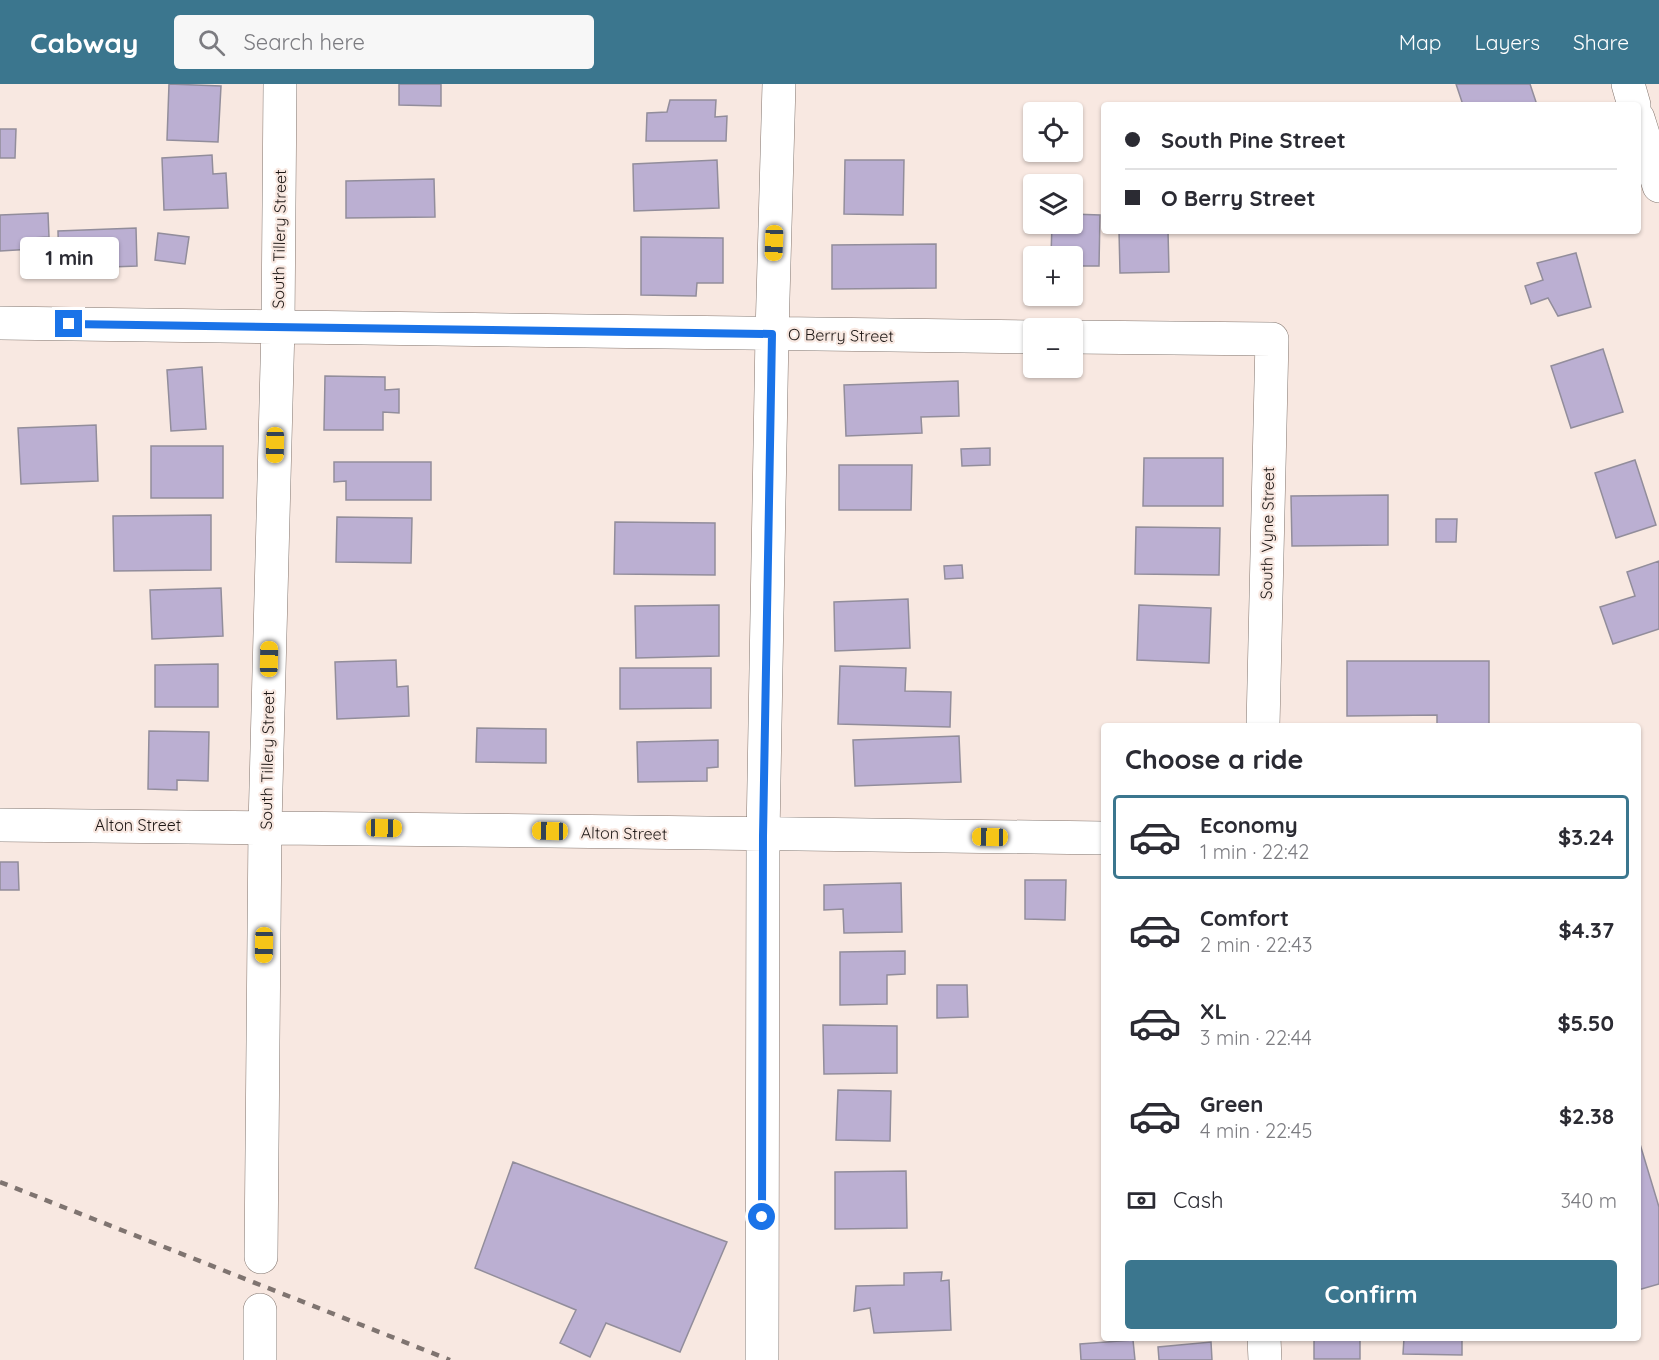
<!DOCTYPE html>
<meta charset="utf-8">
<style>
:root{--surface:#fff;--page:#f7f7f7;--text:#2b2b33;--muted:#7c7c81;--line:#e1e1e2;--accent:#3b768e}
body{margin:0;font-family:Quicksand,sans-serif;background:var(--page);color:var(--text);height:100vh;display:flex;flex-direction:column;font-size:22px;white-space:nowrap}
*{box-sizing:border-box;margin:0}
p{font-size:20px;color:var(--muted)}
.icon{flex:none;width:33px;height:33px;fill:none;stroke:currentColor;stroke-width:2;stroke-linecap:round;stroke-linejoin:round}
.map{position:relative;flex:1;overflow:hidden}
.details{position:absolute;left:1101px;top:639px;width:540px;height:618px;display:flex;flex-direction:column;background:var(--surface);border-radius:6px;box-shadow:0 2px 4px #0004}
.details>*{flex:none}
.guide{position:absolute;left:1101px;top:18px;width:540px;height:132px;border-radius:6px;box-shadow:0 2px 4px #0004;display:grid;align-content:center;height:132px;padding:0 24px;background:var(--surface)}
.fabs{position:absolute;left:1023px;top:18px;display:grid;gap:12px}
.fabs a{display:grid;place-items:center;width:60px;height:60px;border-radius:6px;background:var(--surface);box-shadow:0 2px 4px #0004;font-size:30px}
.end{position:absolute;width:27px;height:27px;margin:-14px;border:8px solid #1a73e8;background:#fff;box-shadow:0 0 0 3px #fff}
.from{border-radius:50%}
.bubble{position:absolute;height:42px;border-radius:6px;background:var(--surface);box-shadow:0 2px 4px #0004;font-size:20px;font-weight:700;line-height:42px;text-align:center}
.car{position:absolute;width:18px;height:36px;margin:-18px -9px;border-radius:8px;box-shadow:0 0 4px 2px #0007;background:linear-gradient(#f5c518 24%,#345 0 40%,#f5c518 0 76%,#345 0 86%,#f5c518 0)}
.guide b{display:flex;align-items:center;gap:21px;height:57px;font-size:22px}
.guide b+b{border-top:2px solid var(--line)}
.guide i{width:15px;height:15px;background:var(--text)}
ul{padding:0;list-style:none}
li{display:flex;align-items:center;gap:18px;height:84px;margin:0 12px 9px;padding:0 12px;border:3px solid transparent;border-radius:6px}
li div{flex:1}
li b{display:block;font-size:22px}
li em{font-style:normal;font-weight:700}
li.on{border-color:var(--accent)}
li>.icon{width:54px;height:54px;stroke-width:1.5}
h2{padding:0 24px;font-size:27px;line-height:72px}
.pay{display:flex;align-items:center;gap:15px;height:66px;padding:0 24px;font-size:22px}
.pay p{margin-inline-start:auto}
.primary-button{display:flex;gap:12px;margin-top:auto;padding:12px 24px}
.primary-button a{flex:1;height:69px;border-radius:6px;background:var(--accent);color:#fff;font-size:24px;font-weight:700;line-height:69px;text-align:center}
header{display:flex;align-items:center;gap:36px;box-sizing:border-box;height:84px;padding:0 30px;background:var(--accent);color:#fff}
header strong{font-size:28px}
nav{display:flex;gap:33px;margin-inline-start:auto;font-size:21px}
.search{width:420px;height:54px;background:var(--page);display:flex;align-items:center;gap:15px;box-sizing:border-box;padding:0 21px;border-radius:6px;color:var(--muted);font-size:22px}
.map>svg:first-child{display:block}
.building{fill:#bbafd2;stroke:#928d9b;stroke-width:1.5}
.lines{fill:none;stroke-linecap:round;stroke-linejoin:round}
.street-casing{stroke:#83766f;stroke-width:34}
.secondary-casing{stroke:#83766f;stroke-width:34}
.street{stroke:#fff;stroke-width:33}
.secondary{stroke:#fff;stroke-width:33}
.rail{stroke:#7f7470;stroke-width:4.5;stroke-dasharray:8 8;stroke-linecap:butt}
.route{stroke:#1a73e8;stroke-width:8}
.labels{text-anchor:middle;stroke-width:4.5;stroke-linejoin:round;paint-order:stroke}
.street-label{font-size:16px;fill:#1c1614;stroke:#f8e8e1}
</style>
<header>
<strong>Cabway</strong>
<div class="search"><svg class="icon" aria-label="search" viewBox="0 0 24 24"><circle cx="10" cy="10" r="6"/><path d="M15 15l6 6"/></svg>Search here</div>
<nav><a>Map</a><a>Layers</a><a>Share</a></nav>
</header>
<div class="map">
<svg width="1659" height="1276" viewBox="0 0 1659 1276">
<rect width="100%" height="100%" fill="#f8e8e1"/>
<!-- building -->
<path class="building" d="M169 0 221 2 218 58 167 56Z
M399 0H441V22L399 21Z
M1456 0H1530L1537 21H1463Z
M670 16H716L715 33 727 32 726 57H646L647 29 667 28Z
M0 45H16L15 74H0Z
M212 71 213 90 226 89 228 124 164 126 162 74Z
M717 76 719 124 634 127 633 80Z
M845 76H904L903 131 844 130Z
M434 95 435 133 346 134V97Z
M48 129 49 153 32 154 33 165 0 167V131Z
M1072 130 1100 131 1099 182H1072V172H1051L1052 140H1072Z
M136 144 137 182 59 185 58 147Z
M1119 147H1168L1169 188 1120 189Z
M158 149 189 153 185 180 155 176Z
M641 153 723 154V199H697L696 212 641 211Z
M936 160V204L832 205V161Z
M1576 169 1591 223 1558 232 1548 214 1531 220 1525 202 1543 196 1537 179Z
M1603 265 1623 328 1571 344 1551 282Z
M202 283 206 345 171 347 167 286Z
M325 292 385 293V306L399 305V329L383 328V346H324Z
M958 297 959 332 921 333 922 349 846 352 844 301Z
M96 341 98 397 21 400 18 344Z
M151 362H223V414H151Z
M990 364V381L962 382 961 365Z
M1144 374H1223V422H1143Z
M1635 376 1656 441 1616 454 1595 389Z
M334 378H431V416H346V397L334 398Z
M839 381H912L911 426H839Z
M1388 411V461L1292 462 1291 412Z
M211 431V486L114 487 113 432Z
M337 433 412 434 411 479 336 478Z
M1436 435H1457L1456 458H1436Z
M615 438 715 439V491L614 490Z
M1136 443 1220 444 1219 491 1135 490Z
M1659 477V545L1613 560 1600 523 1635 512 1627 488Z
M962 481 963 494 945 495 944 482Z
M221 504 223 552 152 555 150 506Z
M908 515 910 564 835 567 834 518Z
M719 521V572L636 574 635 522Z
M1139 521 1211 524 1209 579 1137 576Z
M396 576 397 603 408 602 409 632 337 635 335 578Z
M1347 577H1489V642H1437V631L1347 632Z
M218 580V623H155V581Z
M840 582 906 584 905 607 951 608 950 643 838 640Z
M620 584H711V624L620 625Z
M477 644 546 645V679L476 678Z
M149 647 209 648 208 697 177 696V706L148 705Z
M959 652 961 698 855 702 853 656Z
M718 656V683L707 684V697L638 698 637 658Z
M0 778H18L19 806H0Z
M1025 796H1066L1065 836 1025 835Z
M901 799 902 848 844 849 843 825 824 826V801Z
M905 867V890L887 891V920L840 921V868Z
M937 901H967L968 933 937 934Z
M823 941 897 942V989L824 990Z
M838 1006 891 1007 890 1057 836 1056Z
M1638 1060H1640L1659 1123V1200L1638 1206Z
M513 1078 727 1158 680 1268 606 1239 590 1273 560 1259 576 1226 475 1184Z
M906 1087 907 1144 835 1145V1088Z
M942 1188 941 1197 949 1196 951 1246 874 1249 870 1224 854 1227 856 1202 904 1201V1189Z
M1314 1254H1360V1275H1314Z
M1404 1254H1462V1271L1403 1270Z
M1133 1256 1135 1276H1081L1080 1260Z
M1211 1258 1212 1276H1159L1158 1263Z"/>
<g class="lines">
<defs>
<path id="street" d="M0 239 1034 253
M1072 253 1272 255 1263 642
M0 741C368 742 736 751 1104 754
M261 1173 265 742 278 242 280 0
M260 1226V1276
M1264 1254 1265 1276
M762 1276 763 752 772 250 779 0"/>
<path id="secondary" d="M1628 0 1634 21
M1638 34 1659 102"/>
</defs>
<!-- street casing -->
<use href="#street" class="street-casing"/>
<!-- secondary casing -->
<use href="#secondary" class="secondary-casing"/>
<!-- street -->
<use href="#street" class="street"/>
<!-- secondary -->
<use href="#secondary" class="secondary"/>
<!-- rail -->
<path class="rail" d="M0 1098 450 1276"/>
</g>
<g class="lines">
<!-- route -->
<path class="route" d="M69 240 772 250 763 752 762 1133"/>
</g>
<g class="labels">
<!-- street labels -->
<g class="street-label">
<text transform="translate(279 155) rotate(-89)" y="6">South Tillery Street</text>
<text transform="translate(841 251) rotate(1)" y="6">O Berry Street</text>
<text transform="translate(1267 449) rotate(-89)" y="6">South Vyne Street</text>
<text transform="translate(267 676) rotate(-89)" y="6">South Tillery Street</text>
<text x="138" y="747">Alton Street</text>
<text transform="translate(624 749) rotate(1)" y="6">Alton Street</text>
</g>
</g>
</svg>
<div class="fabs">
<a><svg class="icon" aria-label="locate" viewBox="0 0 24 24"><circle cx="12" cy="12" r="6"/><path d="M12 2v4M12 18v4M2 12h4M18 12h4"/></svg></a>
<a><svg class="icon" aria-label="layers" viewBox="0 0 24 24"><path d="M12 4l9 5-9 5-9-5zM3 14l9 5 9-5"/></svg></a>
<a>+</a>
<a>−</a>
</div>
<i class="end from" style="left:762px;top:1133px"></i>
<i class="end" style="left:69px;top:240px"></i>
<div class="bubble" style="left:20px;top:153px;width:99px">1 min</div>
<i class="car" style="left:774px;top:159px;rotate:182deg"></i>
<i class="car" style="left:275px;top:361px;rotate:181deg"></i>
<i class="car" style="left:269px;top:575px;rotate:1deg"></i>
<i class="car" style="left:384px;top:744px;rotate:91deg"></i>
<i class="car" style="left:550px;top:747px;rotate:271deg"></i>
<i class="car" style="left:990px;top:753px;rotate:271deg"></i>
<i class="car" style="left:264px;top:861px;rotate:181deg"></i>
<div class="guide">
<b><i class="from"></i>South Pine Street</b>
<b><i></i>O Berry Street</b>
</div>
<section class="details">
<h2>Choose a ride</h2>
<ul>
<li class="on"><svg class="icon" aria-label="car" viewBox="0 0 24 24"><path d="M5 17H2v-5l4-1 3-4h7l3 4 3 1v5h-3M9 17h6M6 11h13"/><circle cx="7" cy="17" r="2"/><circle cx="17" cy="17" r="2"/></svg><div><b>Economy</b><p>1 min · 22:42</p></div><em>$3.24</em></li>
<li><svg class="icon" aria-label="car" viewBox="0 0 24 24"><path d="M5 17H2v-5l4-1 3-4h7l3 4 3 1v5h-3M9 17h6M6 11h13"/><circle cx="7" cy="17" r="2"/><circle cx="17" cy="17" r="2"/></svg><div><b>Comfort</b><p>2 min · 22:43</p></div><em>$4.37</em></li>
<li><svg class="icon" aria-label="car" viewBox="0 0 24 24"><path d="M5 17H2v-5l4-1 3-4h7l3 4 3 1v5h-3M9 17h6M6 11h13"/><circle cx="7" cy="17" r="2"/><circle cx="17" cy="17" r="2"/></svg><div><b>XL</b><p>3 min · 22:44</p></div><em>$5.50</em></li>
<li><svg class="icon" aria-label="car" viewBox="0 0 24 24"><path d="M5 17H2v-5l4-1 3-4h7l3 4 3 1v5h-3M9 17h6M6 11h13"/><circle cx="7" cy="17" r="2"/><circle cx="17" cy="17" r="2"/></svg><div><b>Green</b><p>4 min · 22:45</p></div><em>$2.38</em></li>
</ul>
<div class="pay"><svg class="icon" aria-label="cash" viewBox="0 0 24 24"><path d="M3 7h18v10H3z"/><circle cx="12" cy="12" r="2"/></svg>Cash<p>340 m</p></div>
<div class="primary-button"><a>Confirm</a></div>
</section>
</div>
